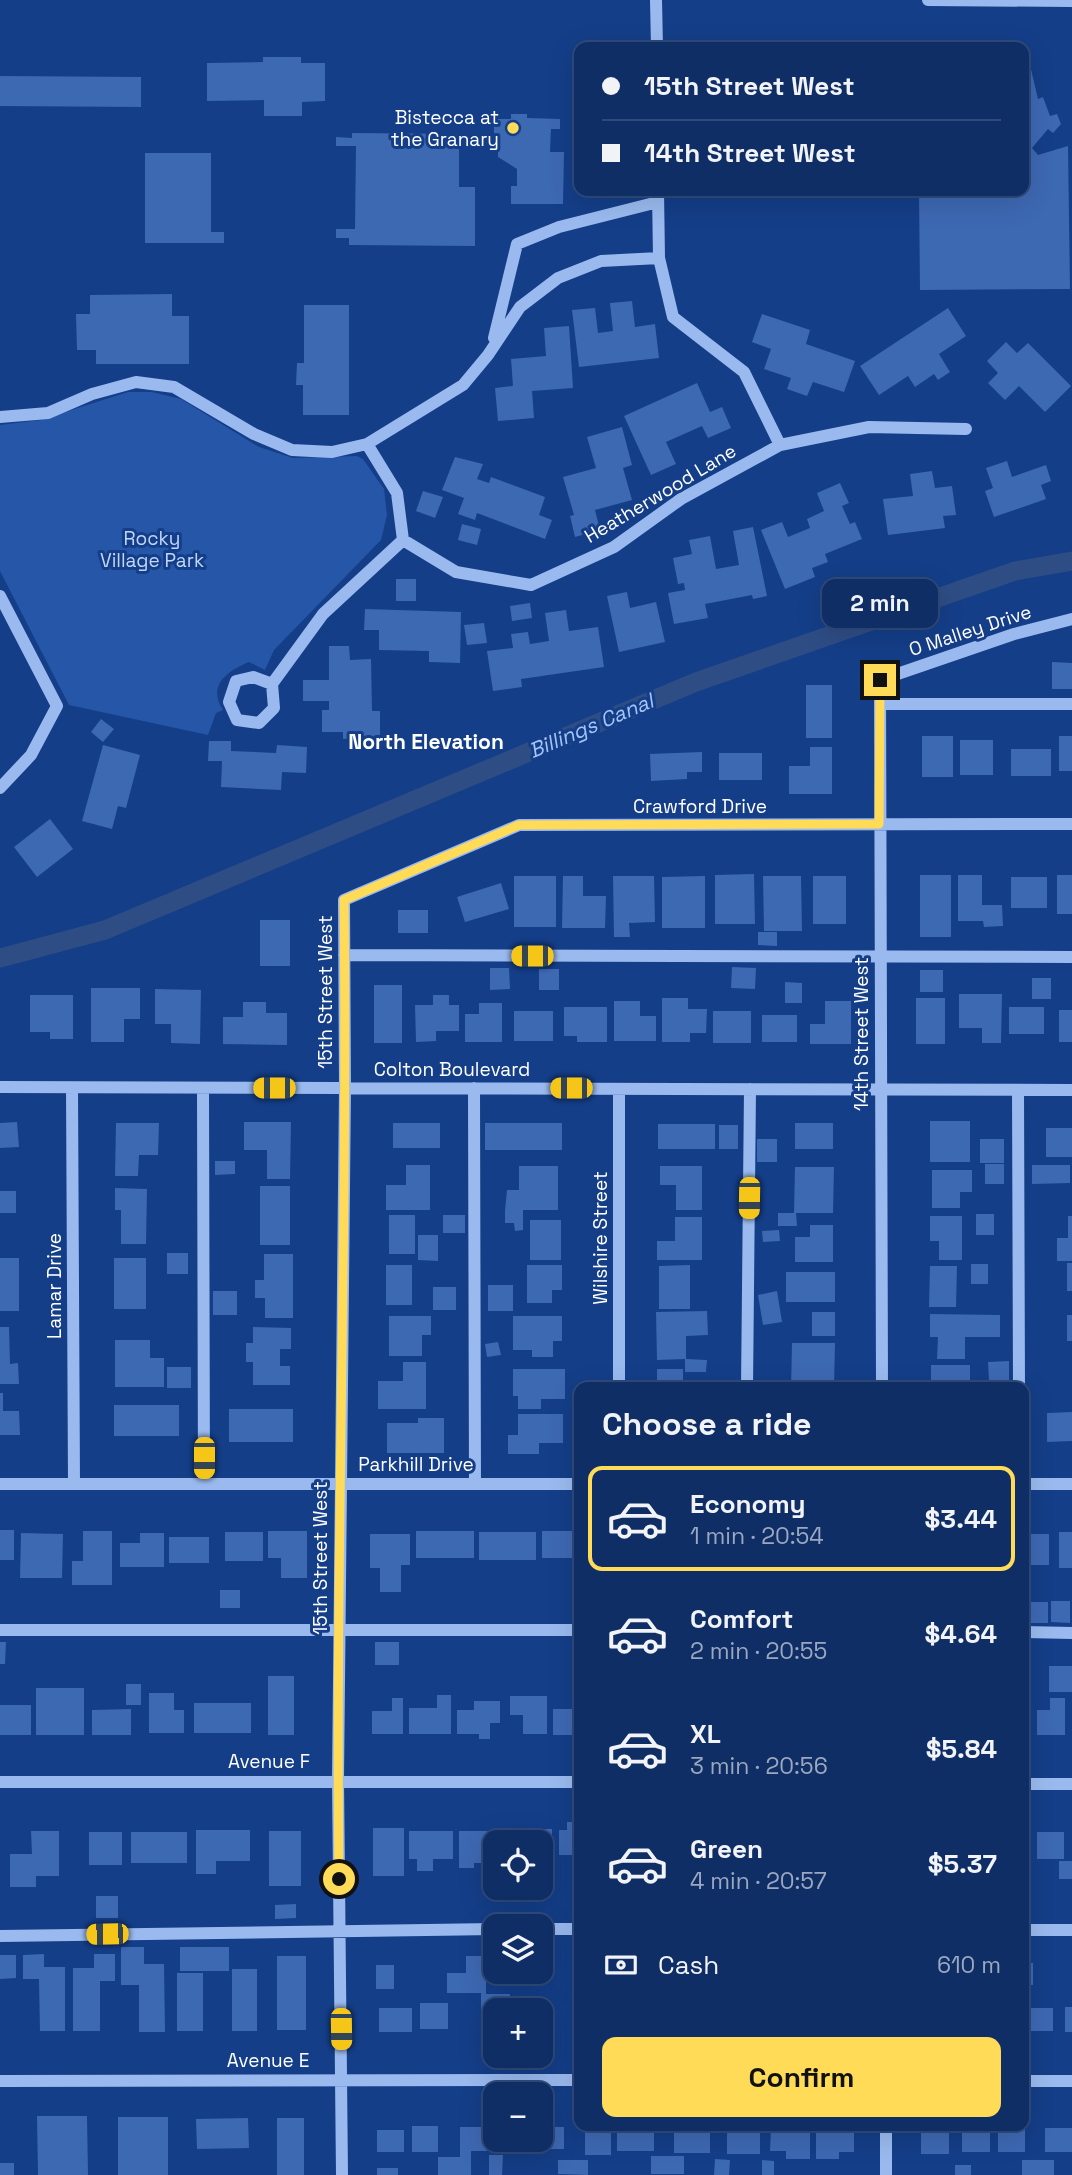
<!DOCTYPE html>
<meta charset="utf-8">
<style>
:root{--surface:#0f2e66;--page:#18366c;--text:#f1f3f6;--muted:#9ba8bf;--line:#2f4a7a;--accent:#ffdb58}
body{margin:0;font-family:"Space Grotesk",sans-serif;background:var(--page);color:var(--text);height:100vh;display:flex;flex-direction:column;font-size:26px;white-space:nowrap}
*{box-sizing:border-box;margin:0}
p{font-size:23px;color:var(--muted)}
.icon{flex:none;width:38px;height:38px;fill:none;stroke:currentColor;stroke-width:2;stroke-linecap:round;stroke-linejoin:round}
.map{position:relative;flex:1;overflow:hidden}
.sheet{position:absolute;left:574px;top:1382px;width:455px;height:749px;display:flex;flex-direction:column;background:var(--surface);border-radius:14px;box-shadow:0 7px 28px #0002,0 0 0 2px var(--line)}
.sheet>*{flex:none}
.guide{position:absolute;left:574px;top:42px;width:455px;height:154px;border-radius:14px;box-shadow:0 7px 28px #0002,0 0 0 2px var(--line);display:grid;align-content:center;height:154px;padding:0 28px;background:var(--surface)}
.fabs{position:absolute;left:483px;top:1830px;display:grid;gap:14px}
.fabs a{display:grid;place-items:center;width:70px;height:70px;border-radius:14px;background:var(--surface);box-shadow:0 7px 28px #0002,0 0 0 2px var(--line);font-size:35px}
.end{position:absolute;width:32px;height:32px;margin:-16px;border:9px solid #ffdb58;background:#111;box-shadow:0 0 0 4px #111}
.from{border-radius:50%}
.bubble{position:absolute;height:49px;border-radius:14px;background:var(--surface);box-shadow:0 7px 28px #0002,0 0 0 2px var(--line);font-size:23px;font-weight:600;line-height:49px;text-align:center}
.car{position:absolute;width:21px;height:42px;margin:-21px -10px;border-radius:9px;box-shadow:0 0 5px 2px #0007;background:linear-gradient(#f5c518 24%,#345 0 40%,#f5c518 0 76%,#345 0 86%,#f5c518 0)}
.guide b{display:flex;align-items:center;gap:24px;height:66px;font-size:26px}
.guide b+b{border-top:2px solid var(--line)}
.guide i{width:18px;height:18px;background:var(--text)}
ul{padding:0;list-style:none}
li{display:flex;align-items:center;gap:21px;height:105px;margin:0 14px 10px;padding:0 14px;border:4px solid transparent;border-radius:14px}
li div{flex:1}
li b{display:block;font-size:26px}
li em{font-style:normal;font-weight:600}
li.active{border-color:var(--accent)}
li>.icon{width:63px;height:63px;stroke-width:1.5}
h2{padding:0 28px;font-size:32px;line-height:84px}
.pay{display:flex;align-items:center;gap:18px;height:77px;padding:0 28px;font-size:26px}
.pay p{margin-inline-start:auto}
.button{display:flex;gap:14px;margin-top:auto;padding:14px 28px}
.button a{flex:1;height:80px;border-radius:14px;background:var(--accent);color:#111;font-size:28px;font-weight:600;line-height:80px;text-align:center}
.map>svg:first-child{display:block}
.green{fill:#2656a7}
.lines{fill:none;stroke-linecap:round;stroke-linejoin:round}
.canal{stroke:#2e4d85;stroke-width:19}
.building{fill:#3d68b2}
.minor{stroke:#9abaef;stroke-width:12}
.route{stroke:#ffdb58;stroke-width:9}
.poi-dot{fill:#ffdb58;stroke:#143e88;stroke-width:2.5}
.labels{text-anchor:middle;stroke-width:6;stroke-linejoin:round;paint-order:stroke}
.poi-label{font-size:19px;fill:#fff;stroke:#143e88;text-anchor:end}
.street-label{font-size:19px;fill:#fff;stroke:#143e88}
.park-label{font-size:19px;fill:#c0d6fb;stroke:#143e88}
.water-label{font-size:21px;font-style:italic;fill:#a5c4f7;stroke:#143e88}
.neighbourhood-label{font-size:21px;font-weight:bold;fill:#fff;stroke:#143e88}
</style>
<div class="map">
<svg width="1072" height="2175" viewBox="0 0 1072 2175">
<rect width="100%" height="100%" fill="#143e88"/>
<!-- green -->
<path class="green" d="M128 392H152L181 399 259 447 293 458 357 456 363 459 384 489 387 515 381 540 274 650 265 670 249 662C227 671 207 686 223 710L216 713 208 735 69 705 0 571V425L40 420Z"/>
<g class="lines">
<!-- canal -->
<path class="canal" d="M0 958 105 930 696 682 1015 571 1072 561"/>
</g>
<!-- building -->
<path class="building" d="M263 57H301V63H325V101L302 102V116H264V100L207 101V63L263 62Z
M1030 65 1038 99 1043 97 1050 116 1057 114 1061 124 1053 133 1048 129 1032 148 1038 155 1068 146 1070 289 920 290 919 191H1024V66Z
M0 76 141 77V107L0 106Z
M511 114H527V118L560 119V129H551L550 152H564L563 204H511V186H517V169L498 157V139H494V119H511Z
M352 133 459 134V187H475V246L349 245V238H336V229H355L356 146H336V137L352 138Z
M145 153H211V232H224V243H145Z
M172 294V316H189V364H96V350H77L76 314H90V295Z
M632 301 635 327 655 324 659 358 579 367 572 310 595 308 598 333 613 331 610 303Z
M304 305H349V415H303V385H296L297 363H304Z
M948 308 966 336 939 354 950 372 938 380 934 374 915 387 908 376 879 395 860 366Z
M762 314 810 330 806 344 855 361 844 392 813 382 807 396 787 389 791 378 764 369 771 349 752 342Z
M569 326 573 388 532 391 534 418 498 421 495 388 513 386 511 359 546 356 544 328Z
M1006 342 1017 353 1028 343 1071 386 1045 412 1019 386 1005 400 988 383 998 373 987 361Z
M697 383 710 412 722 407 731 428 708 438 702 426 666 442 676 464 651 475 624 416Z
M622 427 632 465 623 468 632 500 595 510 600 530 575 537 570 516 574 515 563 477 596 468 587 437Z
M455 457 483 464 477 479 489 483 491 477 545 497 539 515 552 520 545 539 477 513 475 520 458 514 464 498 442 490Z
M1007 461 1012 477 1046 465 1051 481 1041 485 1046 499 994 517 985 491 993 488 986 468Z
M932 471 935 488 952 486 956 515 943 516 945 528 888 535 883 499 913 496 910 474Z
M840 483 849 503 842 506 850 524 855 522 862 539 825 554 828 562 812 568 815 577 785 589 761 530 782 522 788 537 810 528 807 519 824 511 817 493Z
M423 491 443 497 435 518 416 511Z
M462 524 481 529 477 545 458 540Z
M753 527 767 596 753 599 752 595 705 604 708 618 674 624 668 593 685 590 684 583 678 584 673 558 692 554 689 540 710 536 716 569 739 565 733 531Z
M396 579H416V601H396Z
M627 592 630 608 656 602 665 642 619 652 607 596Z
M530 603 532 618 512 621 510 606Z
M365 609 461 612 460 663 429 662V651L379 650V630H364Z
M566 610 569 631 598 627 604 667 521 679 522 687 493 691 487 651 513 648 511 634 528 632 530 644 549 641 545 613Z
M484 623 487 643 467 645 464 625Z
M329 646H349L350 660 371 659 372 711H380V747H356V738L343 739V732H322V710H329V701H303V680H329Z
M1052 662 1072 663V689H1052Z
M806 685H832V738H806Z
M101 719 114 729 103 742 91 732Z
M922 736H953V777H922Z
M1059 736H1072V771H1059Z
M960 740H993V775H960Z
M209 741H231V751L276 753 277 745 307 747 306 773 282 772 281 790 221 787 222 761H208Z
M103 745 140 755 126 808 118 806 112 829 82 821Z
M810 747H832V794H789V766H810Z
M1011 749H1051V776H1011Z
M702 752V772H687V779L651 781 650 754Z
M719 753H762V780H719Z
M50 819 73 849 37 877 14 847Z
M754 874 755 924H715V875Z
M920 875H951V937H920Z
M958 875H982V905H1002L1003 926 984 927 983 921H958Z
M1057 875H1072V914H1057Z
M514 876H556V927H514Z
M563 876H583V896H606L605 928H562Z
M613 876H654L655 922 629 923 630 937H614Z
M705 876V928H662V877Z
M763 876H801L802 931H764Z
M813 876H846V924H813Z
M1011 877H1047V908H1011Z
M501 883 509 909 465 922 457 897Z
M398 910H428V933H398Z
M260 920H290V966H260Z
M758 932H777V946L758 945Z
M732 967 756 968 755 989 731 988Z
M490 968H509L510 989 490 990Z
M539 969H559V990H539Z
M920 970H943V992H920Z
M1032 978H1051V999H1032Z
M785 982 802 983V1003H785Z
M374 985H402V1043H374Z
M91 988H140V1019H124V1042H91Z
M155 989 201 990 200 1044 171 1043V1024H155Z
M959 994H1002L1001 1043H982V1028H959Z
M30 995H73V1039H50V1032H30Z
M433 995H449V1005H459V1031H436V1041L416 1042 415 1005H433Z
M662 998H688V1009H707L706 1033H690V1042H662Z
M916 998H945V1044H916Z
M614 1001H640V1016H656V1041H614Z
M825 1001H851V1044H810V1024H825Z
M243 1002H266V1013H287V1045L223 1044V1017H243Z
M479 1003H502V1042H465V1014H479Z
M564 1007H607V1042H577V1036H564Z
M1009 1007H1044V1034H1009Z
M1059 1010H1072V1042H1059Z
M514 1011H553V1041H514Z
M713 1011H751V1043H713Z
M762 1015H797V1042H762Z
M930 1121H970V1162H930Z
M17 1122 19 1147 0 1148V1123Z
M244 1122H291L290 1179H267V1150H244Z
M116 1123H159L158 1155H139L138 1176H115Z
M393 1123H440V1148H393Z
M485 1123H562V1150H485Z
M795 1123H833V1149H795Z
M658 1124H715V1149H658Z
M719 1125H738V1149H719Z
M1046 1128H1072V1157H1046Z
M757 1139H777V1162H757Z
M980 1139H1004V1163H980Z
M215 1161H235V1174L215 1175Z
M985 1164H1004V1184H985Z
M406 1165H430V1210H386V1185H406Z
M1032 1165H1070V1183L1032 1184Z
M519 1166H558V1210H523V1230L515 1231 514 1223H505V1211L507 1190H519Z
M660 1166H702V1210H676V1185H660Z
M795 1167H834L833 1213H794Z
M932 1170H972V1192H960V1208H932Z
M260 1186H290V1245H260Z
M115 1188 147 1189 146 1244H121V1210H115Z
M0 1191H16V1213H0Z
M778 1213H796L797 1226H778Z
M976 1214H994V1235H976Z
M389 1215H415V1254H389Z
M443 1215H465V1233H443Z
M930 1216H962V1260H939V1241H930Z
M1068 1216H1072V1261H1057V1238H1068Z
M675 1217H702V1260H657V1241H675Z
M530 1220H561V1260H530Z
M810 1225H833V1262H795V1237H810Z
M779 1230 780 1241 763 1242 762 1231Z
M418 1235H438V1261L418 1260Z
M167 1253H188V1274H167Z
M264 1254H293V1318H265V1298H255V1280H264Z
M0 1258H19V1311H0Z
M114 1258H146V1309H114Z
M1067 1263H1072V1291H1067Z
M971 1264H988V1284H971Z
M386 1265H412V1305H386Z
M527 1265H562V1290H552V1303H527Z
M690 1265V1309H659V1266Z
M930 1266H957L956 1307H929Z
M786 1272H835V1302H786Z
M488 1285H513V1311H488Z
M433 1287H456V1310H433Z
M213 1291H237V1315H213Z
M777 1291 782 1322 763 1325 758 1295Z
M707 1311 708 1335 686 1336V1359L707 1360 706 1372H685V1359L657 1360 656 1312Z
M812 1312H835V1336H812Z
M930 1314 1000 1315V1337H965V1359H937L938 1337H930Z
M1067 1315H1072V1341H1067Z
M389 1316H431V1335H422V1356H389Z
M513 1316H562V1341H553V1357H532V1350H513Z
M0 1327H9L10 1364 18 1363 19 1384H0Z
M253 1327 291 1328V1349H280V1366H290V1385H253V1362H246V1343H253Z
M115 1340H150V1358H164V1387H115Z
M498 1342 501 1355 487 1357 485 1344Z
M792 1343H835L834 1388H791Z
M1009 1361V1381H989L988 1362Z
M403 1362H426V1409H378V1381H403Z
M931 1365H970V1388H931Z
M167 1367H191V1388H167Z
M513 1369H565V1399H541V1409H518V1396H513Z
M657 1369H683V1388H657Z
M0 1393H3V1411H19L20 1435H0Z
M114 1405H179V1436H114Z
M229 1409H293V1442H229Z
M1072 1412V1441L1047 1442V1413Z
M518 1414H563V1443H539V1454H508V1435H518Z
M418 1418H444V1453H387V1423H418Z
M0 1530H14V1560H0Z
M83 1531H112V1585H72V1561H83Z
M268 1531H307V1578H281V1558H268Z
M416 1531H474V1558H416Z
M542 1531H579V1558H542Z
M225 1532H263V1561H225Z
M479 1532H536V1560H479Z
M1059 1532H1072V1568H1059Z
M21 1533 63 1534 62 1578H20Z
M140 1533H164V1567H120V1543H140Z
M370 1534H410V1565H401V1592H380V1568H370Z
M1024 1534H1049V1565H1024Z
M169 1537H209V1563H169Z
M220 1590H240V1608H220Z
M1051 1601H1070V1623L1051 1622Z
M1025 1602H1048V1623H1025Z
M0 1642H6L5 1664H0Z
M375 1642H399V1665H375Z
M1049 1666H1072V1692H1049Z
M268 1676H294V1735H268Z
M126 1684H141V1705H126Z
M1024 1687H1029V1735H1024Z
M36 1688H84V1735H36Z
M149 1693H174V1710H184V1733H149Z
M437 1695H451V1734H409V1708H437Z
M510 1696H547V1734H523V1715H510Z
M392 1698H403V1734H372V1711H392Z
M1050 1698H1065V1735H1037V1710H1050Z
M474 1701H500V1723H490V1739H479V1734H457V1710H474Z
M194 1703H251V1733H194Z
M0 1705H31V1735H0Z
M131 1709V1735H92V1710Z
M553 1709H579V1735H553Z
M567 1822H579V1855H559V1830H567Z
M373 1828H404V1876H373Z
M509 1829H552V1858H541V1843H509Z
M196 1830H250V1861H216V1874H196Z
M31 1831H59V1876H36V1887H10V1854H32Z
M269 1831H301V1886H269Z
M409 1831H453V1859H433V1871H417V1859H409Z
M459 1831H492L495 1863H474V1868H459Z
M89 1832H122V1865H89Z
M131 1832H187V1863H131Z
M1037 1832H1064V1859H1037Z
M1059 1861H1072V1879H1059Z
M96 1896H118V1918H96Z
M296 1904V1918L275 1919V1905Z
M121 1947H144V1964H164L165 2032H139V1985H121Z
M180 1947H229V1971H180Z
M44 1954V1967H65V2031H40L39 1979H23V1955Z
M94 1954H115V1981H100V2031H73V1968H94Z
M0 1955H16V1978L0 1979Z
M277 1956H306V2030H277Z
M466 1956H486V1994H510V2011H495V2032H481V1993H447V1973H466Z
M1024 1963H1033V1985H1024Z
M376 1965H394V1989H376Z
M232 1969H257V2031H232Z
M177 1973H203V2031H177Z
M519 1998H537V2011H519Z
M573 2001H579V2031H573Z
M420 2003H448V2029H420Z
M1065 2007H1072V2032H1065Z
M379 2008H412V2032H379Z
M1024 2008H1053V2031H1024Z
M541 2009H552V2032H541Z
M37 2116H87L88 2175H38Z
M118 2117H168V2175H118Z
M248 2118 249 2148 197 2149 196 2119Z
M277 2118H304V2175H277Z
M412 2126H438V2152H412Z
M781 2126H810V2159H786V2151H770L771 2128Z
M460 2127H487V2151H471V2175H438V2157H460Z
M541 2127H564V2149H536V2140H541Z
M585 2127H611V2155H585Z
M617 2127H654V2151H617Z
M674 2127H710V2153H674Z
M727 2127H760V2154H727Z
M816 2127H854V2152H839V2159H816Z
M921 2128H949V2154H921Z
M1045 2128H1072V2152H1045Z
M962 2129H990V2152H962Z
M998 2129H1025V2152H998Z
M377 2130H404V2152H377Z
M501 2140H529V2150H501Z
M489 2155H503L502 2175H489Z
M651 2156H684V2174H651Z
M715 2159 730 2160 729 2175H714Z
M558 2160H588V2175L558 2174Z
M762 2160 774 2161V2175H762Z
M1022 2160H1054V2175H1022Z
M0 2163H14V2175H0Z
M955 2165H971V2175H955Z
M377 2168H398V2175H377Z"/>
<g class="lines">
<!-- minor -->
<path class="minor" d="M656 0 657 47
M928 0 1072 1
M658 191 659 258 673 317 744 372 780 445
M494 338 517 244 559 227 658 202
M0 417 48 413 92 394 136 382 174 387 254 434 292 450 332 452 367 444 463 385 488 355 520 307 558 278 601 261 659 258
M403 540 456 572 531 585 614 547 681 499 780 445 869 427 966 429
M0 596 57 706 31 755 0 788
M272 684 253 677 236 681 229 702 237 720 259 723 274 708 272 684 323 614 403 540 397 493 367 444
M880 704H1072
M344 955 1072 957
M0 1087 1072 1090
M72 1088 74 1484
M203 1088 204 1484
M474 1088 475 1484
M619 1089V1388
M1018 1090 1019 1388
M747 1388 750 1089
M882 1388 880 680 1014 634 1072 619
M0 1484H579
M1024 1484H1072
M0 1630H579
M1024 1632 1072 1633
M0 1782H579
M1024 1784H1072
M541 1929H579
M1024 1930H1072
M0 1936 495 1929
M0 2081 579 2080
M1024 2081H1072
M886 2126V2175
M342 2175 338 1780 345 1088 344 900 519 825 1072 824"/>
</g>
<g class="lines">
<!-- route -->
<path class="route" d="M339 1879C335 1553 348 1226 344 900L519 825 879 824 880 680"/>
</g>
<!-- markers -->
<circle class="poi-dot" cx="513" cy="128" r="7"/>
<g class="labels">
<!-- poi labels -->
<g class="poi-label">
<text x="499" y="124">Bistecca at<tspan x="499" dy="22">the Granary</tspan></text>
</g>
<!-- street labels -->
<g class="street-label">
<text transform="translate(660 493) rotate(-31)" y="7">Heatherwood Lane</text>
<text transform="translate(970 630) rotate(-18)" y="7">O Malley Drive</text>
<text x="700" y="813">Crawford Drive</text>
<text transform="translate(325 992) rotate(-90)" y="7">15th Street West</text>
<text transform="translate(861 1034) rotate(-90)" y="7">14th Street West</text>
<text x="452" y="1076">Colton Boulevard</text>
<text transform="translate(600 1238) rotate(-90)" y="7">Wilshire Street</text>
<text transform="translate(54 1286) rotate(-90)" y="7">Lamar Drive</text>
<text x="416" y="1471">Parkhill Drive</text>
<text transform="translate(320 1558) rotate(-90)" y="7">15th Street West</text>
<text x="269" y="1768">Avenue F</text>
<text x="268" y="2067">Avenue E</text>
</g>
<!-- park labels -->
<g class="park-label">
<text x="152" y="545">Rocky<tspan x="152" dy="22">Village Park</tspan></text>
</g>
<!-- water labels -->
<g class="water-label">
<text transform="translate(591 726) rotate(-23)" y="7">Billings Canal</text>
</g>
<!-- neighbourhood labels -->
<g class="neighbourhood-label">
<text x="426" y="749">North Elevation</text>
</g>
</g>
</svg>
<div class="fabs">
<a><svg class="icon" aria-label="locate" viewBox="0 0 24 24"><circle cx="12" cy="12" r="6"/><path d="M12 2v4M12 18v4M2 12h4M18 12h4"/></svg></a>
<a><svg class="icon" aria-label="layers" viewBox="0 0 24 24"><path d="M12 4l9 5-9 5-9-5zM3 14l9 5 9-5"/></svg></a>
<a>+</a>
<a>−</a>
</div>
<i class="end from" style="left:339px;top:1879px"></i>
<i class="end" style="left:880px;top:680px"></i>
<div class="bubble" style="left:822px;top:579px;width:116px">2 min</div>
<i class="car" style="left:532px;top:956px;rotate:270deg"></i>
<i class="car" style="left:274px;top:1088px;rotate:270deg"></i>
<i class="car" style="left:571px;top:1088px;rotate:270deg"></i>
<i class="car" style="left:749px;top:1198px;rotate:181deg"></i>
<i class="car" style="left:204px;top:1458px;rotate:180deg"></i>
<i class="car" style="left:107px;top:1934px;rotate:269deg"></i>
<i class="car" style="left:341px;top:2029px;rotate:179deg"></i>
<div class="guide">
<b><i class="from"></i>15th Street West</b>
<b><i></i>14th Street West</b>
</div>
<section class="sheet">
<h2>Choose a ride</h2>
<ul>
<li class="active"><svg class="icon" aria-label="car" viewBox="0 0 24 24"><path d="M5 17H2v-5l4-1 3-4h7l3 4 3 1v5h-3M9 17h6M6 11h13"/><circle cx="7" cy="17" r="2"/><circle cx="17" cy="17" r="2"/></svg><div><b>Economy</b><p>1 min · 20:54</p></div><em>$3.44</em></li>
<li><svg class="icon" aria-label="car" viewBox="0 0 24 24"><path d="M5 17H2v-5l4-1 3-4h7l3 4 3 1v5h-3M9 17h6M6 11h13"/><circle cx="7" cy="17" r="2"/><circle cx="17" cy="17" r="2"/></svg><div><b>Comfort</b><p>2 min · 20:55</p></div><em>$4.64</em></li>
<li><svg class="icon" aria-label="car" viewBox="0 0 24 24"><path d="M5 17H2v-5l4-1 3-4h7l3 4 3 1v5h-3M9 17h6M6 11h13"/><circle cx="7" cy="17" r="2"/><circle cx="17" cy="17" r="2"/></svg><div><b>XL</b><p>3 min · 20:56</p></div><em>$5.84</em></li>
<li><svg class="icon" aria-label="car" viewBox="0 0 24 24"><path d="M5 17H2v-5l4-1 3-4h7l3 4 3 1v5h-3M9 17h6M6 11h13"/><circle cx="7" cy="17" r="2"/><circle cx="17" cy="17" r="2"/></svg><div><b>Green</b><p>4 min · 20:57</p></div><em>$5.37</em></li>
</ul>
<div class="pay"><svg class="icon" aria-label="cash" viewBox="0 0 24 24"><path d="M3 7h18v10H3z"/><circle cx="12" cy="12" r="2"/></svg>Cash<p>610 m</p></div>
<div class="button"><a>Confirm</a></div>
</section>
</div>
